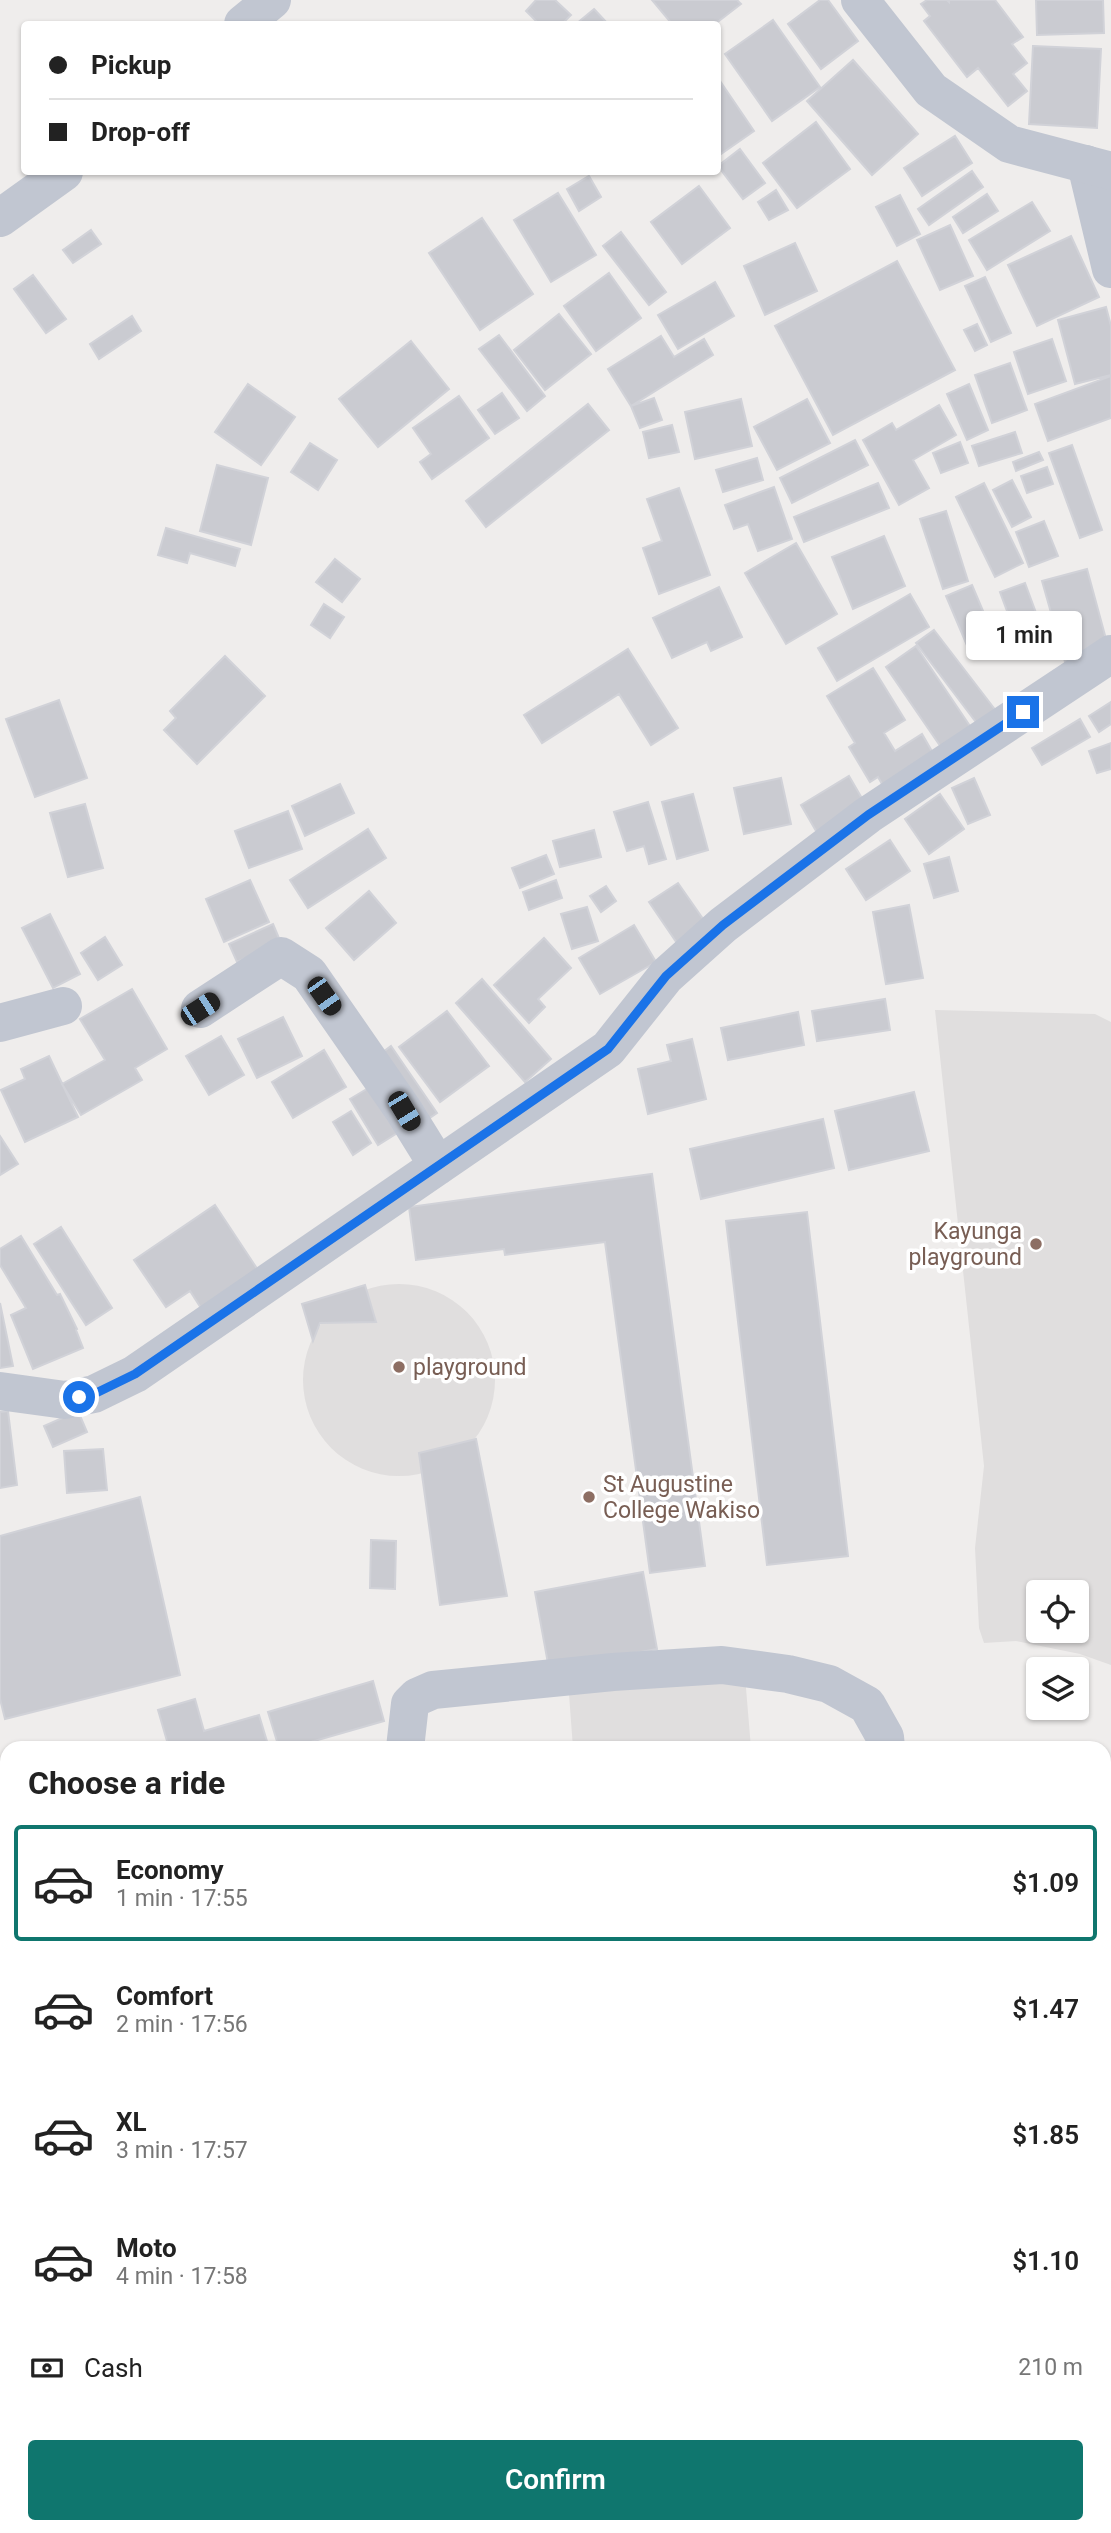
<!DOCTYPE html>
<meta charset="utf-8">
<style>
:root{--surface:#fff;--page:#f2f2f2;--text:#222;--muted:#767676;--line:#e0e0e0;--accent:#0f766e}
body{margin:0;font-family:Roboto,sans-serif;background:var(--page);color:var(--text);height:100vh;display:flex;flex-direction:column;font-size:26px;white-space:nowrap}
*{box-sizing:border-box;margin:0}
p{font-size:23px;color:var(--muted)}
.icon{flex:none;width:38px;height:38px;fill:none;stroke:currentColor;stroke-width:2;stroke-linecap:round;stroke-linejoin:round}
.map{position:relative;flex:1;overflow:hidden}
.sheet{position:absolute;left:0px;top:1741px;width:1111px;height:793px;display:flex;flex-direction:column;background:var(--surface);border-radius:21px 21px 0 0;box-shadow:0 2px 5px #0004}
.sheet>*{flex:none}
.guide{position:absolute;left:21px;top:21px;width:700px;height:154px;border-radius:7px;box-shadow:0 2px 5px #0004;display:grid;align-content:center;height:154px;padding:0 28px;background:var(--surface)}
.fabs{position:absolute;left:1026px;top:1580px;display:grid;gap:14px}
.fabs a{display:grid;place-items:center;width:63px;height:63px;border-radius:7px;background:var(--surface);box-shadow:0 2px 5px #0004;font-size:35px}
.end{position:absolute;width:32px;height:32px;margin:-16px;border:9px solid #1a73e8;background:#fff;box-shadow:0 0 0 4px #fff}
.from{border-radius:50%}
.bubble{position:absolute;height:49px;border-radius:7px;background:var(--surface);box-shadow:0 2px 5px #0004;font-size:23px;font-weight:600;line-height:49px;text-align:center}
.car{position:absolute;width:21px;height:42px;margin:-21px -10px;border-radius:9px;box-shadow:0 0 5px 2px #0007;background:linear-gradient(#222 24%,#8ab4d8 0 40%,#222 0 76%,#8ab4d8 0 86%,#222 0)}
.guide b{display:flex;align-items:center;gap:24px;height:66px;font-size:26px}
.guide b+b{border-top:2px solid var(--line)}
.guide i{width:18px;height:18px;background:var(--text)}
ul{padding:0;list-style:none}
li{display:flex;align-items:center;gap:21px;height:116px;margin:0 14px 10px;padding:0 14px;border:4px solid transparent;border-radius:7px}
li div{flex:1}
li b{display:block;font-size:26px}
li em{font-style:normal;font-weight:600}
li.current{border-color:var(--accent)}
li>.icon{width:63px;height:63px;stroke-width:1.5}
h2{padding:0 28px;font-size:32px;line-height:84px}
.pay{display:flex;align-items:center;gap:18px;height:77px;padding:0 28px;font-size:26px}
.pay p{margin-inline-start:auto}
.primary-button{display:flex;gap:14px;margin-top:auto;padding:14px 28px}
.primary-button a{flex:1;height:80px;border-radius:7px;background:var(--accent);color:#fff;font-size:28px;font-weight:600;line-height:80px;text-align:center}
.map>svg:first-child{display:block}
.education{fill:#e0dede;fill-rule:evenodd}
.building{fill:#cacbd1;stroke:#d1d2d8;stroke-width:2}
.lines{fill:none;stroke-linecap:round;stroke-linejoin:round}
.minor{stroke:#c1c6d1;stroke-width:38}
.tertiary{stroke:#c1c6d1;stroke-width:38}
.route{stroke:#1a73e8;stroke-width:9}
.education-dot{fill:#8d6e63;stroke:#fff;stroke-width:2.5}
.labels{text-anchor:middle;stroke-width:7;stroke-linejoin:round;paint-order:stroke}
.education-label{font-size:23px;fill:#785e54;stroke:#fff;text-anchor:start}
</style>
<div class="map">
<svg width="1111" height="2533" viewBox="0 0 1111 2533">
<rect width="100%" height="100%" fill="#efedec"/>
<!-- education -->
<path class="education" d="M935 1010 1095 1014 1111 1022V1665L1080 1654 1016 1641 984 1643 979 1628 975 1548 984 1466ZM1038 1592H1076V1631H1038Z
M303 1380a96 96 0 1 1 192 0a96 96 0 1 1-192 0Z
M745 1676 751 1748H573L569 1694Z"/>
<!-- building -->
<path class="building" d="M536 0H555L571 15 562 24H539L526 11Z
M652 0H737L741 4 715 24H672Z
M820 0H828L858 41 821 69 788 24Z
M927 0H947L949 2V0H995L1023 37 1012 44 1027 63 1013 74 1027 91 1008 106 978 68 967 77 924 21 930 16 921 4Z
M1036 0H1103L1104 33 1037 35Z
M594 9 608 24H576Z
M773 20 820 87 772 121 725 54Z
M1033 46 1101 49 1097 128 1029 124Z
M853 60 918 134 872 175 807 101Z
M718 78 754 131 718 156Z
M816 122 850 169 797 208 763 163Z
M955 136 972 163 922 196 904 168Z
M740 149 765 183 743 199 718 166Z
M972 171 983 187 929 225 918 209Z
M589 176 601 197 579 211 567 189Z
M699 186 730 228 682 264 651 222Z
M776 190 788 210 769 220 758 202Z
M558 193 596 255 551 282 514 220Z
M987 194 998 211 963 233 953 217Z
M900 195 920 234 897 246 876 207Z
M1032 202 1050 231 987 270 969 240Z
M482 218 533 294 480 330 429 253Z
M950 225 973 276 940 290 917 240Z
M91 230 101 244 73 263 63 250Z
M621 232 666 292 649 305 603 246Z
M1071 236 1099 297 1037 326 1008 265Z
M795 243 817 291 765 315 744 266Z
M897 261 955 370 833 435 775 326Z
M609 273 641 318 596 351 564 306Z
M33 275 66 319 46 333 14 289Z
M985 277 1011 333 991 342 965 286Z
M715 282 734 316 678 349 658 315Z
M1106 307 1111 326V375L1075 384 1058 320Z
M559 314 591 354 545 390 514 350Z
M132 316 141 331 99 359 90 344Z
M977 324 987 345 975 351 964 330Z
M499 335 545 396 527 411 479 349Z
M661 336 674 357 704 339 713 355 631 406 608 369Z
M1052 339 1066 381 1028 394 1014 352Z
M411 341 449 389 378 447 339 399Z
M1010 363 1027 410 992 423 975 375Z
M1111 376V418L1048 441 1035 404Z
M248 384 295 417 261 465 215 432Z
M969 384 988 430 967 440 947 394Z
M502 393 519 418 495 434 478 410Z
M459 396 489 438 432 479 420 462 431 454 413 428Z
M654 398 662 420 640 428 631 406Z
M741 399 752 446 695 459 685 412Z
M807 399 830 443 777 470 754 427Z
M588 404 609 430 486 527 466 501Z
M939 405 956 435 913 460 929 488 899 505 863 440 892 423 896 430Z
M672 425 679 452 649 458 643 432Z
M1015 432 1022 453 979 466 972 446Z
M855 440 868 465 792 503 780 478Z
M960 442 968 463 941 473 933 453Z
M310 443 337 460 318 490 291 472Z
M1072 445 1102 530 1080 538 1049 453Z
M1039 452 1043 460 1016 471 1013 462Z
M757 458 763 480 723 492 716 470Z
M217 465 268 478 251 545 200 531Z
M1047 467 1053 484 1027 493 1021 476Z
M1012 480 1031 517 1012 527 993 490Z
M878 483 889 508 804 542 794 517Z
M984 483 1023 563 995 577 956 497Z
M774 487 792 539 758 551 748 524 734 529 725 505Z
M679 488 710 575 659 594 643 548 662 541 647 499Z
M946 511 968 581 943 589 920 519Z
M1044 521 1058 556 1029 567 1016 532Z
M166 528 240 549 235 566 190 553 187 563 158 555Z
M884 536 905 586 853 609 832 557Z
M796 543 837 614 786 644 745 573Z
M335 559 360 579 342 602 316 582Z
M1087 569 1109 650 1065 662 1042 581Z
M1025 583 1039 621 1014 630 1000 592Z
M972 585 997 644 971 655 946 596Z
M719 587 742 637 711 651 707 642 672 658 653 618Z
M910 594 929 627 837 681 818 648Z
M324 604 344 617 330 638 311 625Z
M934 630 1000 716 982 730 916 643Z
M916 646 972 729 943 750 886 667Z
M628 649 678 728 651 745 619 694 542 743 524 715Z
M225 656 265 696 197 764 164 730 176 718 170 711Z
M873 668 905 720 884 733 895 751 922 734 937 760 886 791 878 777 870 782 849 747 855 743 827 696Z
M59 700 87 778 35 797 6 719Z
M1111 702V724L1099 732 1089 716Z
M1080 719 1090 737 1042 765 1032 748Z
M1111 743V769L1097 773 1089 751Z
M849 776 867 807 819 836 801 805Z
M781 778 791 824 744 834 734 788Z
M974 778 990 815 968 824 952 788Z
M340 784 354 813 305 836 292 806Z
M693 794 708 850 677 859 662 802Z
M940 794 964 829 929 854 905 819Z
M648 802 666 859 649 864 644 846 627 851 614 812Z
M85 804 103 868 68 877 50 813Z
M288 811 302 849 249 868 235 831Z
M368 829 386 858 308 908 290 880Z
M594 830 601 857 560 867 553 841Z
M890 840 910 871 866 900 846 869Z
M546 855 554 874 520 888 512 868Z
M949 857 958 891 934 898 924 864Z
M250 880 269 922 224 942 206 899Z
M556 880 562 898 529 910 523 892Z
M678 883 708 926 679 946 649 902Z
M606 886 616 901 601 912 590 896Z
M369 891 396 923 354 960 326 928Z
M909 905 923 978 886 984 873 912Z
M587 907 598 941 572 949 561 914Z
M50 914 80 974 53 988 22 928Z
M273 924 281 943 237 962 229 944Z
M634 925 656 962 600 994 579 958Z
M105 937 122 965 98 980 81 953Z
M544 938 571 968 538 999 545 1007 529 1023 494 985Z
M482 979 551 1059 525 1082 456 1003Z
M132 989 167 1049 135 1068 142 1080 81 1115 62 1084 105 1060 80 1019Z
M885 999 890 1030 817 1041 812 1011Z
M447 1011 489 1066 440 1102 399 1047Z
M798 1012 804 1045 728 1060 721 1028Z
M283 1017 302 1056 257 1078 238 1039Z
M221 1036 244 1075 209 1095 186 1056Z
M692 1039 706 1099 648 1114 638 1069 671 1061 667 1045Z
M391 1046 437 1113 421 1124 375 1058Z
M324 1050 346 1087 293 1118 272 1082Z
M49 1056 78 1117 25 1142 1 1090 25 1079 21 1069Z
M370 1087 399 1132 378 1145 350 1099Z
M914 1092 929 1151 849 1170 835 1111Z
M351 1111 371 1143 353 1155 333 1122Z
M823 1119 834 1168 701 1199 690 1149Z
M0 1136 18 1164 0 1175Z
M652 1174 705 1566 650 1573 605 1242 505 1255 504 1249 416 1260 409 1207Z
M215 1205 258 1270 201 1308 190 1291 166 1307 134 1260Z
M807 1212 848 1556 767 1565 726 1221Z
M61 1227 112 1308 86 1325 34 1244Z
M21 1236 57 1295 60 1294 77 1329 76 1330 83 1348 33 1369 11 1315 26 1308 0 1265V1249Z
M365 1285 376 1322 320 1323 313 1341 302 1304Z
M0 1303 13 1366 0 1368Z
M8 1411 17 1485 0 1488V1412Z
M78 1411 87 1432 53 1447 44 1426Z
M476 1439 507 1596 440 1605 419 1453Z
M103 1449 107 1490 67 1493 64 1451Z
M140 1497 180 1675 5 1719 0 1699V1536Z
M371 1540 396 1541 395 1589 370 1588Z
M643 1572 657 1649 549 1669 535 1592Z
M373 1681 384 1721 290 1748H279L268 1712Z
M195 1699 204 1731 259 1715 269 1748H169L158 1710Z
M1111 1834V1883L1104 1885V1836Z
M7 1869V1940L0 1911V1871Z
M1104 1984 1111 2014V2038L1104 2039Z
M1111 2059V2148L1104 2150V2061Z
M1111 2159V2203L1110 2204 1104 2175V2161Z
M1111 2306V2390L1106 2394 1104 2312Z
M290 2527H378L381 2533H293Z
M389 2527H458L461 2533H393Z
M466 2527H509L512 2533H469Z
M582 2527H601L604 2533H573Z"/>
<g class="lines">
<!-- minor -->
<path class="minor" d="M243 24 272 0
M1086 164 1111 269
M0 218 64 172
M200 1009 281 956 309 974 404 1111 438 1166
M0 1023 63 1006
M0 1391 65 1400 94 1394 135 1374 608 1049 666 976 723 925 868 815 1111 654
M405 1748 410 1704 417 1697 433 1690 613 1672 722 1665 788 1674 829 1684 867 1705 885 1737 886 1748
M1104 1798 1111 1796
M1022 2527 1025 2533
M812 2533 822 2527
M1105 2533 1111 2528"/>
<!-- tertiary -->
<path class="tertiary" d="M860 0 931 90 1009 144 1111 171"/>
</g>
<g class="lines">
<!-- route -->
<path class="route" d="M79 1397 94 1394 135 1374 608 1049 666 976 723 925 868 815 1023 712"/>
</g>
<!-- markers -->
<g class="education-dot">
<circle cx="1036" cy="1244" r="7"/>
<circle cx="399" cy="1367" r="7"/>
<circle cx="589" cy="1497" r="7"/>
</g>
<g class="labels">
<!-- education labels -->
<g class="education-label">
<text x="1022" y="1239" text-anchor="end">Kayunga<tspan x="1022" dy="26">playground</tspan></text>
<text x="413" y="1375">playground</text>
<text x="603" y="1492">St Augustine<tspan x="603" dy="26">College Wakiso</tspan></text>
</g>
</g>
</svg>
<div class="fabs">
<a><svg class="icon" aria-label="locate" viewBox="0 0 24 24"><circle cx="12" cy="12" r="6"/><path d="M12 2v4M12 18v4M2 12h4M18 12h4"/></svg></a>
<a><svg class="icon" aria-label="layers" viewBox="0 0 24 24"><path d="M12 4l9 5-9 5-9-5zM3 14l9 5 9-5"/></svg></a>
</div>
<i class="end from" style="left:79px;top:1397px"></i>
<i class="end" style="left:1023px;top:712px"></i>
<div class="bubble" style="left:966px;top:611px;width:116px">1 min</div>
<i class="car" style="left:324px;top:996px;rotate:145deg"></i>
<i class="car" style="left:200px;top:1009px;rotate:57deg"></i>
<i class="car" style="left:404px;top:1111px;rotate:149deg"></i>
<div class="guide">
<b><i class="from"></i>Pickup</b>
<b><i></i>Drop-off</b>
</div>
<section class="sheet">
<h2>Choose a ride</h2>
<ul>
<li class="current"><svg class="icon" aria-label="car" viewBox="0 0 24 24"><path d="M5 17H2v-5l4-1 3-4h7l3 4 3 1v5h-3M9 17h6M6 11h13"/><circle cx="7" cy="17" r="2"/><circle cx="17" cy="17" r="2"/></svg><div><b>Economy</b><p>1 min · 17:55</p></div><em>$1.09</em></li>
<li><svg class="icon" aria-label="car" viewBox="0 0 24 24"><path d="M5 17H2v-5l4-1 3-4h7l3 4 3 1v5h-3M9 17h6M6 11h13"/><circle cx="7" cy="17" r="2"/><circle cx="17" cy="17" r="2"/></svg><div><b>Comfort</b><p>2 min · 17:56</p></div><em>$1.47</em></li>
<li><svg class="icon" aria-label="car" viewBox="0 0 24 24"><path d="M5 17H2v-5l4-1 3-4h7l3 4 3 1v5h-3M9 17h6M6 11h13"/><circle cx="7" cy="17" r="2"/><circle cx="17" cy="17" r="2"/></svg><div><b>XL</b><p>3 min · 17:57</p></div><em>$1.85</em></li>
<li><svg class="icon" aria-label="car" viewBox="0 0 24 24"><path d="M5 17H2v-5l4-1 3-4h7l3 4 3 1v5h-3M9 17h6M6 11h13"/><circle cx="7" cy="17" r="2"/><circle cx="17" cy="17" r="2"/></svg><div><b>Moto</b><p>4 min · 17:58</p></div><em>$1.10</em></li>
</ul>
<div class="pay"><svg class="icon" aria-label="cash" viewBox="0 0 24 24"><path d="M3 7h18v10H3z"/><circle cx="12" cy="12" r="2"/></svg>Cash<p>210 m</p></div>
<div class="primary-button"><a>Confirm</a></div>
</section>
</div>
